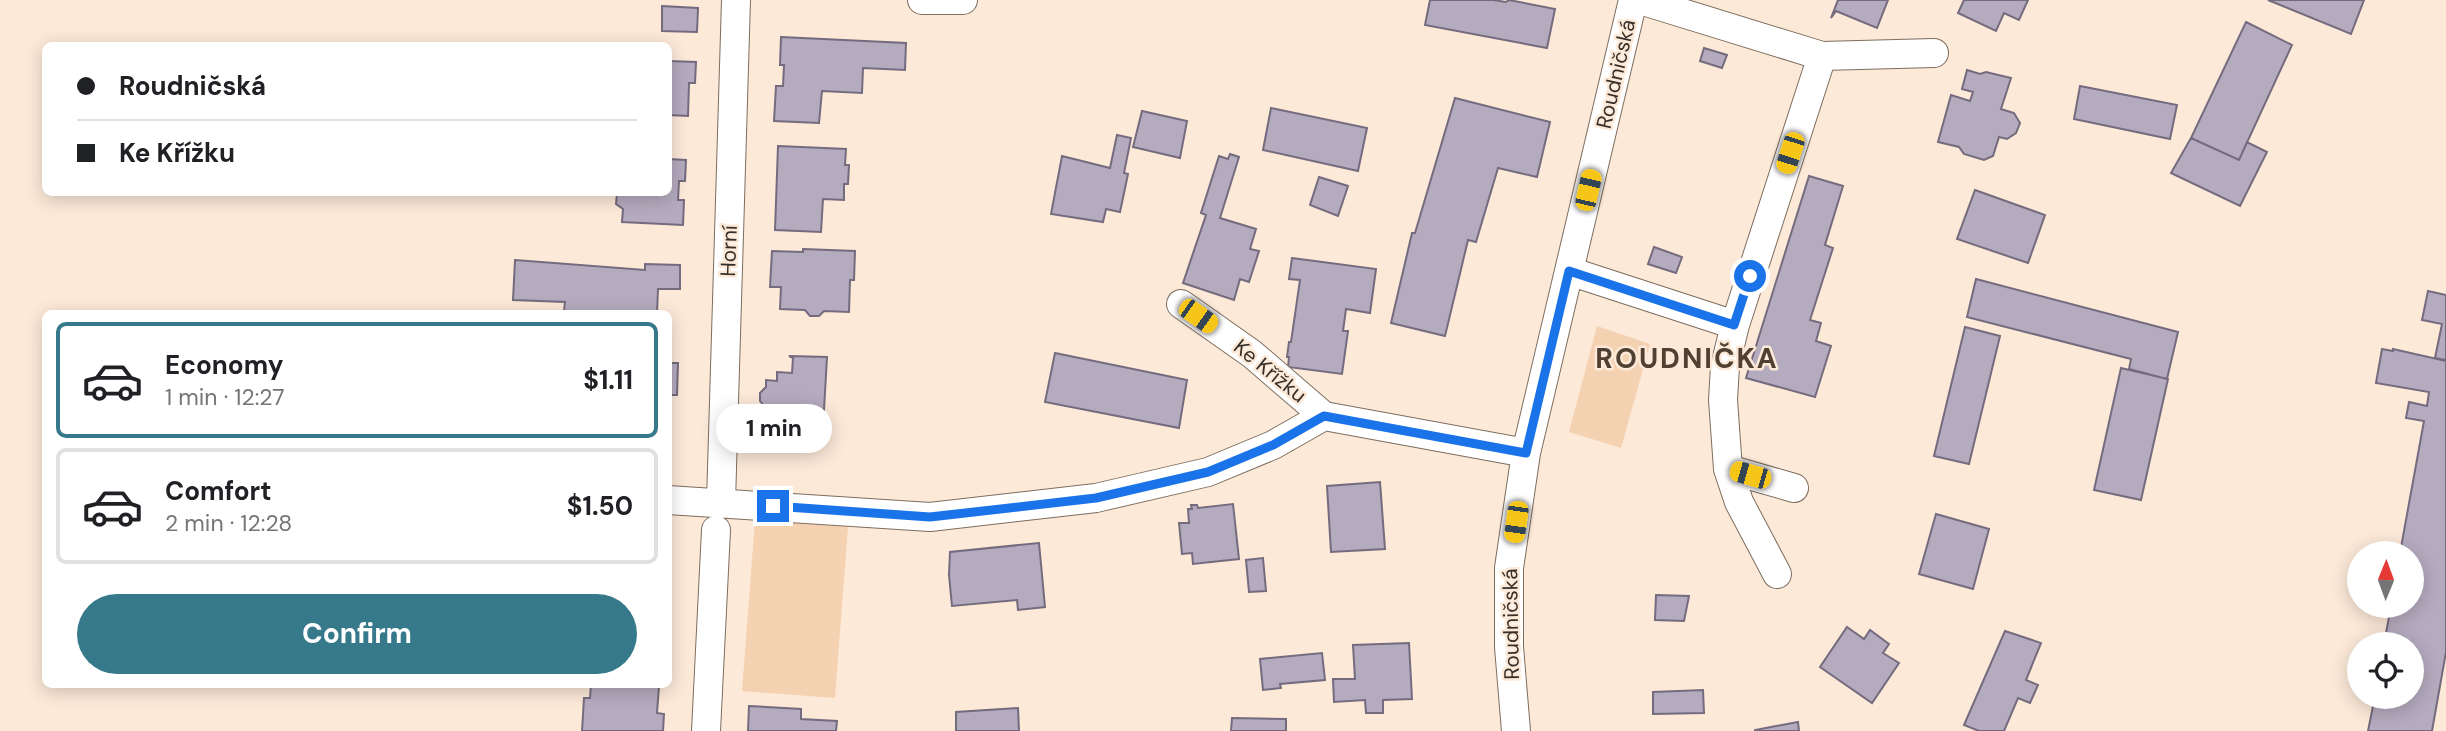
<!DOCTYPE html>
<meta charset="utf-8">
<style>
:root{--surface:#fff;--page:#f6f6f6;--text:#202124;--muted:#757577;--line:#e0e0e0;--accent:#36798a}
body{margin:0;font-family:"DM Sans",sans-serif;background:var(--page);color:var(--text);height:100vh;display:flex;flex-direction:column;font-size:26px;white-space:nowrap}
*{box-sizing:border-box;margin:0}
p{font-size:23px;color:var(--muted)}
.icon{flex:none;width:38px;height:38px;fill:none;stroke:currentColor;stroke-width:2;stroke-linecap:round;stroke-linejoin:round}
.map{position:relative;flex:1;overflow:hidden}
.drawer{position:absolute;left:42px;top:310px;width:630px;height:378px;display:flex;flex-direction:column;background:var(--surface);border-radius:10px;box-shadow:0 4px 18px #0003}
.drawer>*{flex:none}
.banner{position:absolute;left:42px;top:42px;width:630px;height:154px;border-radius:10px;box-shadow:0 4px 18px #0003;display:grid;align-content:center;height:154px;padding:0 35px;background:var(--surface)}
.needle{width:46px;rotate:1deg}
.tools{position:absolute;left:2347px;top:541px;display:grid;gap:14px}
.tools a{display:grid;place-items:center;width:77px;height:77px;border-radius:50%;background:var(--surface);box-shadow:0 4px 18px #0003;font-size:35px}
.end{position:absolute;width:32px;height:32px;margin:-16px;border:9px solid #1a73e8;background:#fff;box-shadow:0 0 0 4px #fff}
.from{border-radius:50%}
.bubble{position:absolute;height:49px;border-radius:24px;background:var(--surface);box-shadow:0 4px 18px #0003;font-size:23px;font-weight:700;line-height:49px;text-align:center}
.car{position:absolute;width:21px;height:42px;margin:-21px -10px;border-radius:9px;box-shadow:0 0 5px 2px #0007;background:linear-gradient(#f5c518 24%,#345 0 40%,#f5c518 0 76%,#345 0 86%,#f5c518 0)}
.banner b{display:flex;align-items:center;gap:24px;height:66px;font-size:26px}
.banner b+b{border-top:2px solid var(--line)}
.banner i{width:18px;height:18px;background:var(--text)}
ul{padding:12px 0 0;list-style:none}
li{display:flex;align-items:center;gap:21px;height:116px;margin:0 14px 10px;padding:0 21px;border:4px solid var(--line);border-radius:10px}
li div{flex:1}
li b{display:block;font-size:26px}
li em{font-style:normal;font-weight:700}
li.current{border-color:var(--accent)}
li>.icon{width:63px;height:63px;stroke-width:1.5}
.button{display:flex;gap:14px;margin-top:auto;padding:14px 35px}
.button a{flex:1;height:80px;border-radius:42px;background:var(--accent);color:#fff;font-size:28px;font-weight:700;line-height:80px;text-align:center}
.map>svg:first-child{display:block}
.green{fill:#f4d1b1}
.building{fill:#b5abbf;stroke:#756b7e;stroke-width:2}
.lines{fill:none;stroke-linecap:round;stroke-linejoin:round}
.street-casing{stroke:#7d6d5e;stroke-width:30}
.street{stroke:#fff;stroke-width:28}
.route{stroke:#1a73e8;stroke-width:9}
.labels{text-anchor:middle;stroke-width:5;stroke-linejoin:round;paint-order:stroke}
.street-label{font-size:21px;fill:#37302a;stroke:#fce9d8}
.district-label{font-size:28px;font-weight:bold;letter-spacing:2px;fill:#4f4032;stroke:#fce9d8}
</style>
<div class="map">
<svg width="2446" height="731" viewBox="0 0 2446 731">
<rect width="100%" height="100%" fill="#fce9d8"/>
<!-- green -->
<path class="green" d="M1597 326 1650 344 1621 448 1569 432Z
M755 520 848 527 835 698 742 691Z"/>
<!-- building -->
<path class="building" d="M1430 0H1493L1506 2 1509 0 1555 9 1547 48 1425 25Z
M1838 0H1888L1877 28 1836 11 1831 18Z
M1964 0H2028L2019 20 2004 13 1996 31 1958 13Z
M2268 0H2364L2351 34Z
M662 6 698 8 697 32 662 31Z
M2246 22 2292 45 2239 160 2191 138Z
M781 37 906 43 905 70 863 68 862 93 822 91 819 123 774 121 776 86H783L784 65H780Z
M1704 48 1727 55 1722 68 1700 61Z
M668 61 696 62 695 83H689L688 116 668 115Z
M1967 70 1980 74 1986 72 2011 78 2001 109 2014 113 2020 123 2016 133 2007 139 1999 137 1993 156 1984 160 1964 154 1959 147 1938 142 1951 95 1970 101 1973 92 1962 89Z
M2080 86 2177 105 2170 139 2074 119Z
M1455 98 1550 122 1537 177 1498 168 1476 242 1468 240 1445 336 1391 323 1412 233H1415Z
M1271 108 1367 128 1358 171 1263 150Z
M1142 111 1187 121 1180 158 1133 147Z
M1117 135 1131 138 1124 173 1128 174 1120 212 1106 209 1103 222 1051 214 1062 156 1110 168Z
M2191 138 2239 160 2247 142 2267 152 2240 206 2171 173Z
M778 146 846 149 845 165H849L848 184H844V200L823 199 821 232 775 230Z
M1230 154 1239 157 1220 218 1256 229 1250 249 1259 251 1249 282 1240 279 1234 300 1183 283 1206 215 1201 213 1219 156 1228 159Z
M668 159 686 160 685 181H679L678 200H684L683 225 622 222 623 209 616 204 617 193 668 192Z
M1809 176 1843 186 1825 245 1833 248 1810 320 1821 323 1816 341 1831 346 1815 397 1746 378Z
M1319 177 1348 186 1338 216 1310 205Z
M1975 190 2045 215 2028 263 1957 239Z
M1654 247 1682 257 1676 273 1648 264Z
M803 249 855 251 854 280H850L849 312 824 311 819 316H810L805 310 780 309 781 287H770L772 251 803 252Z
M1292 258 1376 269 1370 313 1346 309 1343 331H1348L1342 374 1288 367 1289 357H1287L1289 342H1291L1300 280 1289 279Z
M515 260 645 270V264L680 265V289H658L657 313 564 311 565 302 513 300Z
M1976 279 2178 332 2167 379 2129 369 2131 359 1967 317Z
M2428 291 2446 295V360L2435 358 2442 324 2422 320Z
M1965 327 2000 336 1969 464 1934 456Z
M2382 349 2393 351V349L2446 361V652L2432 731H2368L2375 696H2412V644H2384L2391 606H2412V553H2400L2424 421 2406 418 2409 402 2427 406 2429 392 2376 383Z
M1055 353 1187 380 1179 428 1045 402Z
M789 356 827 357 824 410 818 415H806L800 420H792L786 414 765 413V407L760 401V393L766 387V380L777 381V372L792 373 793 358Z
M668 363H678L677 395H668Z
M2121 368 2168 379 2141 500 2094 490Z
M1380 482 1385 549 1331 552 1327 486Z
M1233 504 1239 559 1193 564 1192 553 1182 554 1179 523H1189L1188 509H1192L1191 505H1197L1198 508Z
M1936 514 1989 529 1973 589 1919 574Z
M1039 543 1045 607 1018 610 1017 600 952 606 949 575 950 552Z
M1263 558 1266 591 1249 592 1246 560Z
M1656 595 1689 596 1684 621 1655 620Z
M1847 627 1864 639 1870 630 1889 644 1883 653 1899 663 1872 703 1820 667Z
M2005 631 2041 643 2026 680 2038 685 2030 703 2018 698 2004 731H1979L1964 725Z
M1409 643 1412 699 1383 700V713H1366L1365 700 1334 702 1333 679H1355L1353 645Z
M1322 653 1325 680 1280 684 1281 688 1263 690 1260 659Z
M591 684 659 686 657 713 664 714 663 731H582L584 698H590Z
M1703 690 1704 713 1653 714V692Z
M749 706 801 709V719L837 721 836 731H748Z
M1018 708 1019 731H956V712Z
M1232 718 1286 719V731H1231Z
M1798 722 1799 731H1755V730Z"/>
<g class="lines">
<defs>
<path id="street" d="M922 0H963
M1640 0 1822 56 1934 53
M1569 271 1735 325
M1181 304 1252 354 1324 416
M1728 469 1794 488
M668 500 930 517 1096 498 1208 472 1273 445 1324 416 1526 453
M721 502 736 0
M1777 574 1739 502 1728 469 1723 400 1725 366 1735 325 1822 56
M706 731 716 530
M1516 731 1509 647V568L1526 453 1633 0"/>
</defs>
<!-- street casing -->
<use href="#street" class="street-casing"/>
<!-- street -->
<use href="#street" class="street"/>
</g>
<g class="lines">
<!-- route -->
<path class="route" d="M773 506 930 517 1096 498 1208 472 1273 445 1324 416 1526 453 1569 271 1734 325 1750 276"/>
</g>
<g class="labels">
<!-- street labels -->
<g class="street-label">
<text transform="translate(1616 74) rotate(-77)" y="7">Roudničská</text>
<text transform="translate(729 251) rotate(-88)" y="7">Horní</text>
<text transform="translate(1270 371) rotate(39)" y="7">Ke Křížku</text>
<text transform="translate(1511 624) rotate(-91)" y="7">Roudničská</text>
</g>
<!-- district labels -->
<g class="district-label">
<text x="1687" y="368">ROUDNIČKA</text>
</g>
</g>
</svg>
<div class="tools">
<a><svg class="needle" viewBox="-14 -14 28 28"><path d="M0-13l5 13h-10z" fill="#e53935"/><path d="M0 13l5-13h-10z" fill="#757577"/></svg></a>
<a><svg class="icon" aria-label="locate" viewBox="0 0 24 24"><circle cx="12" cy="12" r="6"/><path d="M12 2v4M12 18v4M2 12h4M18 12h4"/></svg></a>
</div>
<i class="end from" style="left:1750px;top:276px"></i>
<i class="end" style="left:773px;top:506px"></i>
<div class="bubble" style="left:716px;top:404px;width:116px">1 min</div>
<i class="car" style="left:1790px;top:153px;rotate:198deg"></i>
<i class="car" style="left:1588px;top:190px;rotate:13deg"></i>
<i class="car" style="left:1198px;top:316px;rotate:125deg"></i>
<i class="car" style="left:1750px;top:475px;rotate:286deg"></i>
<i class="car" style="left:1516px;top:522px;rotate:188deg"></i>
<div class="banner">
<b><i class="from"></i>Roudničská</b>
<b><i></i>Ke Křížku</b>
</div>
<section class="drawer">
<ul>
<li class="current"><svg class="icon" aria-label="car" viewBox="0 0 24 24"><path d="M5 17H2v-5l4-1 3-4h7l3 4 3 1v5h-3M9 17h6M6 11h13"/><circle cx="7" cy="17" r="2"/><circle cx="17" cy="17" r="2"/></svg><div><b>Economy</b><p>1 min · 12:27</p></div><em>$1.11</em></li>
<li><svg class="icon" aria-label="car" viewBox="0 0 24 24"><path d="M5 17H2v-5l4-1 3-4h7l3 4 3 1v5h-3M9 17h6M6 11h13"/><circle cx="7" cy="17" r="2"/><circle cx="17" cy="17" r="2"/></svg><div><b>Comfort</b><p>2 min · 12:28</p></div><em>$1.50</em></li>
</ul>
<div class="button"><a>Confirm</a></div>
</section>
</div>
